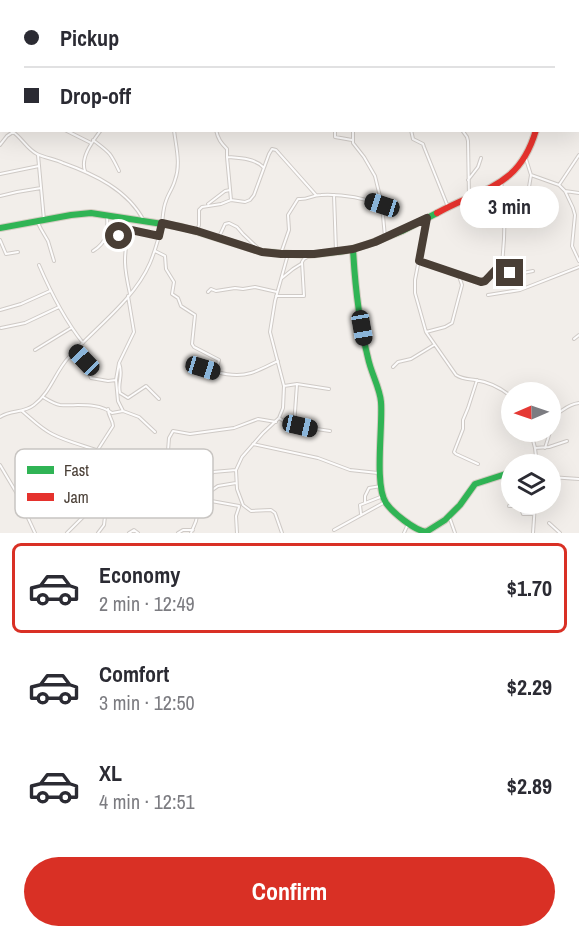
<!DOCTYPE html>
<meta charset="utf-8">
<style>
:root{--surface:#fff;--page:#f2f2f3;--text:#2b2b33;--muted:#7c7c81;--line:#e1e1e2;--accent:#d93025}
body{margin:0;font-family:"Archivo Narrow",sans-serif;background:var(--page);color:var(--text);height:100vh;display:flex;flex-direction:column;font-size:22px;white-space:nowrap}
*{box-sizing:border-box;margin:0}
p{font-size:20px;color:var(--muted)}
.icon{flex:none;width:33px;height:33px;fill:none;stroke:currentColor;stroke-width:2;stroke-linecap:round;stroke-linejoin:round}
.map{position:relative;height:533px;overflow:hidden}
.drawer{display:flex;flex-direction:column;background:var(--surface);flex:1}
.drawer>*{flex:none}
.top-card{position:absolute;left:0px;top:0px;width:579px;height:132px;box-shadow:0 6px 24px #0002;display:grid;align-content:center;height:132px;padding:0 24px;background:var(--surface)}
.needle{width:39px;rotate:268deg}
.buttons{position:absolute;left:501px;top:382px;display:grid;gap:12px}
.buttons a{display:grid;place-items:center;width:60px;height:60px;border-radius:50%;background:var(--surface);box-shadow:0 6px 24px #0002;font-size:30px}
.end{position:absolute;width:27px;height:27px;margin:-14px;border:8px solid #493e35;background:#fff;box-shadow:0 0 0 3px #fff}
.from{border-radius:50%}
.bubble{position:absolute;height:42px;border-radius:21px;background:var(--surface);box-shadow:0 6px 24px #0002;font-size:20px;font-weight:800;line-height:42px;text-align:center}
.car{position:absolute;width:18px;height:36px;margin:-18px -9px;border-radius:8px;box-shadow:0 0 4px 2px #0007;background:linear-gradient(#222 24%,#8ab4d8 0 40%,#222 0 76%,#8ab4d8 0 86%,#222 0)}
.top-card b{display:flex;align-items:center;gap:21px;height:57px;font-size:22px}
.top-card b+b{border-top:2px solid var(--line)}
.top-card i{width:15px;height:15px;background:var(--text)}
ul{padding:10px 0 0;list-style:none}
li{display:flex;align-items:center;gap:18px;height:90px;margin:0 12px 9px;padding:0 12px;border:3px solid transparent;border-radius:9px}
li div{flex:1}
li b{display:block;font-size:22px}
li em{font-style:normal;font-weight:800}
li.active{border-color:var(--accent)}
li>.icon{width:54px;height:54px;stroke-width:1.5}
.action{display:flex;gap:12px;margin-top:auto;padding:12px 24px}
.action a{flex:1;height:69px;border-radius:36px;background:var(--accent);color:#fff;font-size:24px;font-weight:800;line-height:69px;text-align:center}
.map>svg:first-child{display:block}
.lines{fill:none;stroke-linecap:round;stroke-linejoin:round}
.street-casing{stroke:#cfcac6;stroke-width:4}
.fast-casing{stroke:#d3ccc1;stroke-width:8}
.jam-casing{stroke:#d3ccc1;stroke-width:8}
.street{stroke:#fdfcfc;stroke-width:2}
.fast{stroke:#30b455;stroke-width:6}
.jam{stroke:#e5322d;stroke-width:6}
.route{stroke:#493e35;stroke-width:8}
.key{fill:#fff;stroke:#c8c5c2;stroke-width:1.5}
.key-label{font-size:16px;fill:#493e35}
</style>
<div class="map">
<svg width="579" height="533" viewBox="0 0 579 533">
<rect width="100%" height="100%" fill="#f2eeea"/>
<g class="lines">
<defs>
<path id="street" d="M18 0V2
M85 0V2
M221 0 223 2
M329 0 331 2
M195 2 197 0
M284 2V0
M375 2V0
M570 2 572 0
M578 28 579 27
M0 44 2 45
M578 69 579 70
M0 70 2 68
M0 85H2
M0 101 2 105
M578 128H579
M65 130 91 143
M216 130C218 139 221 143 227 149V157L231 200
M335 130V137L352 140
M353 130V143L364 157 375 176 382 205 385 237
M411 130 413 139 423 144 424 147 448 207
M462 130 467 137 468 141 469 197
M93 140C110 153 110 152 119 171
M0 145 7 136 13 132C22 138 27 149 37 154 45 158 55 159 63 163 94 174 128 190 144 221
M38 155 44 220
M227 157C239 158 254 158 263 167
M526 159 531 175 559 185 565 191 573 208 575 215 572 246 579 261
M85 171C80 157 93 141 101 130
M0 174 39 166
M468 180 478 167 481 158
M559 185 579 155
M565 191 579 193
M334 195 336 251
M0 196 17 192 41 188
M208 204 225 191 230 190
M427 218 415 280V293L426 332 456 375C462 379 468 379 475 380 490 382 501 388 512 397
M519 218 528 193 531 175
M37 221 41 229 48 241 54 261
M197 231 199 225V210L202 207 221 204 231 200 245 202 250 200 254 195 269 154 272 149 276 150 316 195
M219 237 225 224 229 223 237 227 243 234 262 252
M0 240 6 254 18 252
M104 242C114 241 118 234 128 233
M93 251C108 242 108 231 107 215
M155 251 165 256 166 269 174 282 172 294 178 298 181 306 195 315 192 344 194 347 219 360 216 372
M281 253 289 230 288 215 298 199C309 200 311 195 321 195 341 194 363 198 382 205
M420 262 481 282 485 281 502 263C505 236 506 208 501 182
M502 263 513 275 533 271
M39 265C51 293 64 319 83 343
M282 278 293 269 301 264
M208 292 211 289 216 291 235 288 243 289 255 287 277 292
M130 294C124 267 123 258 129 231L135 230 157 235
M488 295 520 290 579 267
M128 296 134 332 119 363 116 380 118 401 123 411 139 417 155 432
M276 296H304L302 262 304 259 311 255
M0 310 21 304 50 291
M1 328 25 323 59 307
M426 332 445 327 452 323 462 285 459 276
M574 339 579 335
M35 350 71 328
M75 351 84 360 91 378 108 381 116 380
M119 363C124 375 117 383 120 393L128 398 146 386 159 399
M393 367 398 362 411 359 434 345
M203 368C219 373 235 378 251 373 261 370 269 365 278 361
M477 380 468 408 463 420V429L454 452 456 454 478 464
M284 386 297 384 329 389
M43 397C48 400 54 404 60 405 77 406 98 402 112 413L123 411
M22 411C32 419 40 428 52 434 73 445 99 448 119 460L113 488 106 508 104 525 98 533
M550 416C562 414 564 405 579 403
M0 417C11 410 24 413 34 405 51 392 55 372 69 357 95 328 134 300 150 263 155 251 159 237 162 224 163 216 163 208 166 201 168 194 173 188 175 180 181 164 176 147 174 130
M279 418 290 425 330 431
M550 420V428
M294 426 297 384
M531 432 535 448 537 465
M253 444 318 458 350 470 378 473
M535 448 549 447 567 441
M545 448 550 432
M97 451 113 426C113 420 108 416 108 409
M119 460 132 454 163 467 172 456 168 451 169 438 173 431 190 434 234 428 258 419 276 422
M0 465 16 492 35 533
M550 477 579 479
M71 481 75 470 90 448
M200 499 239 506
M365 503V496L369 488 381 486
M145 506C162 511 186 504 199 492 205 486 207 478 213 472L236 470
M509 506H520L523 514H534
M361 514 360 505 383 496
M449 516 455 533
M549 523 560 533
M334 530 385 502
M67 533 86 514
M129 533 134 530 138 533
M178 533 183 530H193
M191 533 196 521 200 499 202 497 218 486 236 483
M237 533 236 516 239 507
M282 533 275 513 271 510 251 511 243 505 237 489 236 470 242 457 263 433 279 418 283 408 284 386 270 332 275 301 288 254
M404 533 408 524
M533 533 535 504"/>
<path id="fast" d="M530 2 531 0
M0 228 71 215 91 213 182 227 262 252 308 255 344 251 366 245 402 231 437 213
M353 249C355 286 359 322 368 358 371 373 380 388 381 402 383 426 374 485 386 503 393 513 414 530 426 532L445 520 460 505 475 484 512 472"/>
<path id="jam" d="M437 213C484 187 519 188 536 130"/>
</defs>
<!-- street casing -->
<use href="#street" class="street-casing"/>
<!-- fast casing -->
<use href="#fast" class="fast-casing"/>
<!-- jam casing -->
<use href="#jam" class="jam-casing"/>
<!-- street -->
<use href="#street" class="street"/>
<!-- fast -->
<use href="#fast" class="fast"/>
<!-- jam -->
<use href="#jam" class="jam"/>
</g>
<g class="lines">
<!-- route -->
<path class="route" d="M119 236 122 234 128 233 131 230 159 236 162 223 197 231 262 252 281 254H314L353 249 375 242 427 218 419 261 481 282 485 281 502 263 510 273"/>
</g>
<!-- legend -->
<rect x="15" y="449" width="198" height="69" rx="9" class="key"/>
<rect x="27" y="466" width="27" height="8" fill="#30b455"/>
<rect x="27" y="493" width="27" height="8" fill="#e5322d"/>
<g class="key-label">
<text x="64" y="476">Fast</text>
<text x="64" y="503">Jam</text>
</g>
</svg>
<div class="buttons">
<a><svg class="needle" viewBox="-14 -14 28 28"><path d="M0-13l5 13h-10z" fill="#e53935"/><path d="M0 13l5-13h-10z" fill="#7c7c81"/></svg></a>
<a><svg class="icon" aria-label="layers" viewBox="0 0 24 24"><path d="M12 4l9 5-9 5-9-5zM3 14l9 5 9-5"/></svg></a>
</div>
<i class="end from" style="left:119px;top:236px"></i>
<i class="end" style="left:510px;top:273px"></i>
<div class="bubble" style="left:460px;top:186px;width:99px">3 min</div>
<i class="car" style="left:382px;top:205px;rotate:288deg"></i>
<i class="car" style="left:362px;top:328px;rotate:170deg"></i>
<i class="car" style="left:84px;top:360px;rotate:316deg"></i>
<i class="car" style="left:203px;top:368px;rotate:107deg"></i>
<i class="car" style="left:300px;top:426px;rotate:103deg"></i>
<div class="top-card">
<b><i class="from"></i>Pickup</b>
<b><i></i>Drop-off</b>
</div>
</div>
<section class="drawer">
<ul>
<li class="active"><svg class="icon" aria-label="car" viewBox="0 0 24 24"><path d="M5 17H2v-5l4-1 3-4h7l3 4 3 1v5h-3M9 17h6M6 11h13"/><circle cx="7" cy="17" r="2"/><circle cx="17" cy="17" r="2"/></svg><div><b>Economy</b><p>2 min · 12:49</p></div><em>$1.70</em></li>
<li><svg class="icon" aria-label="car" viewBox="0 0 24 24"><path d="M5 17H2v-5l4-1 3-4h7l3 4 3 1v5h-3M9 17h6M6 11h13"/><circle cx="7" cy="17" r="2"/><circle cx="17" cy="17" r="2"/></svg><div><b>Comfort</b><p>3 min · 12:50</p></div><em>$2.29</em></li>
<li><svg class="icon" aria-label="car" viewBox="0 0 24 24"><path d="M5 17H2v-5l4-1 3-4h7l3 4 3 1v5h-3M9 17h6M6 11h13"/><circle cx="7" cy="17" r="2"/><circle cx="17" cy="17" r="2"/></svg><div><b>XL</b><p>4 min · 12:51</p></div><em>$2.89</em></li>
</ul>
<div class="action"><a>Confirm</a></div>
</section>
